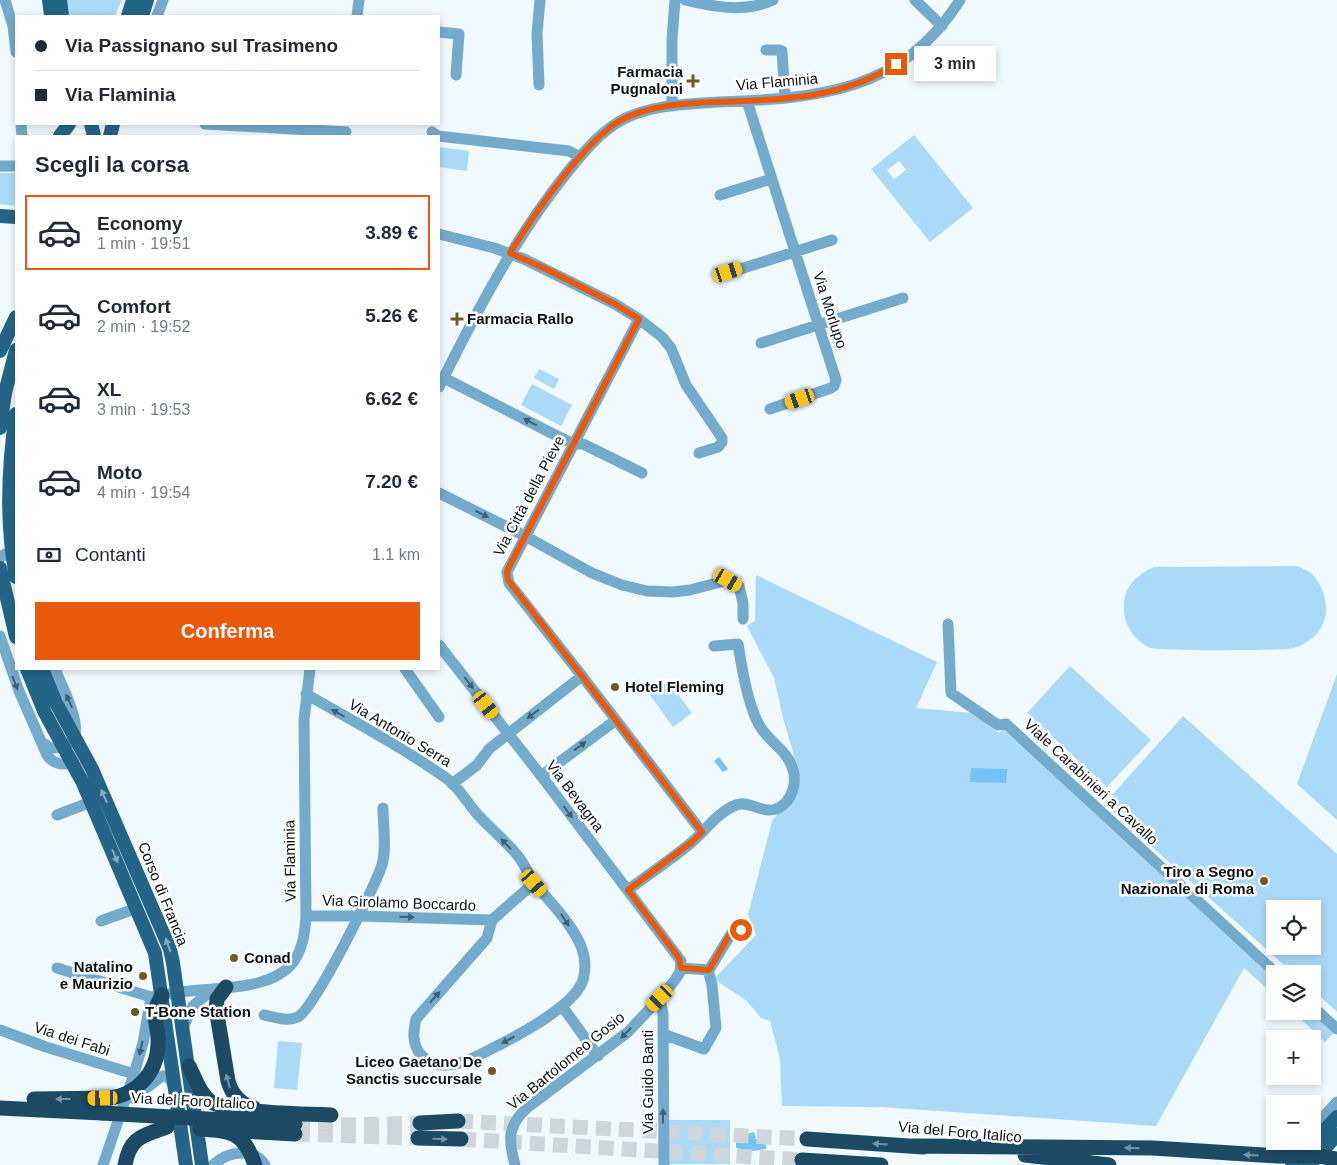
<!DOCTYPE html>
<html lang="it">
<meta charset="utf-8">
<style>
:root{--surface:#fff;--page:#f6f6f7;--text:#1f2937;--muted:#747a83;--line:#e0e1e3;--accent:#ea580c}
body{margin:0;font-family:Arial,sans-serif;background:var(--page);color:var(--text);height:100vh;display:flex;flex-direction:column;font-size:19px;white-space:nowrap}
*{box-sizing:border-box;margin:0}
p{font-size:16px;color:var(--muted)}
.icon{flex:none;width:28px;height:28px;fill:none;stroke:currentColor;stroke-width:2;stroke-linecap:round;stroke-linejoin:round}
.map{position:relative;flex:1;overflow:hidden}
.side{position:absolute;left:15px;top:135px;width:425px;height:535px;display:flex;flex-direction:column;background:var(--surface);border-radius:0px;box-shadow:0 2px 8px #0003}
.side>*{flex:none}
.banner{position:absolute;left:15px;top:15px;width:425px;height:110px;border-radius:0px;box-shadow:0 2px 8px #0003;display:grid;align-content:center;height:110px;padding:0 20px;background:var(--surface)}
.tools{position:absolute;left:1266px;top:900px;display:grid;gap:10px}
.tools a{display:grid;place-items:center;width:55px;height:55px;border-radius:0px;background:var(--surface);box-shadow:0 2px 8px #0003;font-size:25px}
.end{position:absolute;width:22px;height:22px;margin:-11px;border:6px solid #ea580c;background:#fff;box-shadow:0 0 0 2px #fff}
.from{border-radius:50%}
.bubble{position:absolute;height:35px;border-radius:0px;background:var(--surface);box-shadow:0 2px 8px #0003;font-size:16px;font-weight:700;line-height:35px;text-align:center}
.car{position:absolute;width:15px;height:30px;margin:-15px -8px;border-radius:6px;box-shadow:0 0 4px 1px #0007;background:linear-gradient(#f5c518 24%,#345 0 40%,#f5c518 0 76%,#345 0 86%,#f5c518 0)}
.banner b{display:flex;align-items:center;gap:18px;height:48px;font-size:19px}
.banner b+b{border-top:1px solid var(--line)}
.banner i{width:12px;height:12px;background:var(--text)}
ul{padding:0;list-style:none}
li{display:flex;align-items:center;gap:15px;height:75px;margin:0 10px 8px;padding:0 10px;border:2px solid transparent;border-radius:0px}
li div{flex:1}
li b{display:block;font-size:19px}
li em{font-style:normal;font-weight:700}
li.current{border-color:var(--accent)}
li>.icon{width:45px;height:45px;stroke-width:1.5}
h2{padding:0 20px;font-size:22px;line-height:60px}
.pay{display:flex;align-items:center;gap:12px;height:55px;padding:0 20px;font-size:19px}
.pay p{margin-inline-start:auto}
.action{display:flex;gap:10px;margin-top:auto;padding:10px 20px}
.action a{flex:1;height:58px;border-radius:0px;background:var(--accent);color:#fff;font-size:20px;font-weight:700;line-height:58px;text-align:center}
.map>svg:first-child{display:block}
.green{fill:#aadaf8;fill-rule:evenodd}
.water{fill:#73c4f4}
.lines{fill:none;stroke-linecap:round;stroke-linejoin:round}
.highway-tunnel{stroke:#ced6db;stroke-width:15;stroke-dasharray:15 8;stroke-linecap:butt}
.minor{stroke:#74aacb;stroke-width:11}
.major{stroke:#246486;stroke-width:14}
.highway{stroke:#1c4a64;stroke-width:15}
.highway-bridge{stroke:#1c4a64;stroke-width:15}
.oneway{fill:#405e70}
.oneway2{fill:#87aabc}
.oneway3{fill:#7792a2}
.route{stroke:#ea580c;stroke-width:6}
.poi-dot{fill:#6d5827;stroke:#fff;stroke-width:2}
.labels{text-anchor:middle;stroke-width:5;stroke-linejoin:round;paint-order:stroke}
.poi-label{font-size:15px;font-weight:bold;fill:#0c1114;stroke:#fff;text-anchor:end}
.street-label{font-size:15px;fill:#0c1114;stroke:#fff}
</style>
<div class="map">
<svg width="1337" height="1165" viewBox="0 0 1337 1165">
<rect width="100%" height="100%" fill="#f0f9fe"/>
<!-- green -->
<path class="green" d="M65 0H122L115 16H69Z
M914 135 973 208 930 242 871 169ZM899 161 906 170 894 179 887 170Z
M439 147 469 151 467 171 439 167Z
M0 173H16V206L0 204Z
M539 369 559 379 554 389 534 378Z
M532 384 572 405 561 426 521 405Z
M1297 566C1301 568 1307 570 1311 573 1316 578 1320 585 1323 592 1332 619 1320 639 1294 648 1287 651 1159 651 1151 648 1136 643 1124 625 1124 610 1123 587 1135 576 1154 567Z
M756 575 937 662 916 708 973 713 999 733 1003 729 1275 977V996L1244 968 1156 1126 880 1107 782 1106 780 1059 770 1021 761 1018 747 1001 714 979 756 935 748 915 772 821 799 785 793 752 783 718 774 678 747 626 755 621Z
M1070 666 1151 740 1107 787 1027 713Z
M1337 674V820L1297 784Z
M668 681 692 713 673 727 650 695Z
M1183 716 1337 854V1012L1313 990 1312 974H1294L1104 804ZM1275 909H1312V946H1275Z
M1292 1011H1312L1335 1032 1325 1042Z
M278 1041 302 1043 297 1090 274 1088Z
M669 1120H730V1164H668Z"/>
<!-- water -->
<path class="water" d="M719 757 728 769 723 772 714 761Z
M971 768 1007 769 1006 783 970 782Z
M754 1132 756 1138 754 1139 766 1140V1149L753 1151 736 1148V1137Z"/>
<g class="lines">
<!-- highway-tunnel -->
<path class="highway-tunnel" d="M458 1121 807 1139
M295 1124 347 1125 420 1123
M295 1134 418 1138
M461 1139 802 1160"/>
<!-- minor -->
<path class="minor" d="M5 0 13 26 16 52
M685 0C714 7 745 13 773 0
M915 0 942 26
M157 16 163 0
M357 16 359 0
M439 32 459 34 456 75
M766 50H779L782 51 785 98
M539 85 537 34 540 0
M747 101 836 380 834 386 831 388 770 409
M672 106V40L675 0
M21 124 22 136
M205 124 346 132
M432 132 438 136 569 151 580 157
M0 166H16
M720 195 771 179
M439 234 494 248 524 259 615 304 639 319 662 337 671 348 686 385 722 438V442L718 447 699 453
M728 273 832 240
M761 343 903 298
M444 378 563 439 574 444H583L642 473
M439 387C476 313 514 239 566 174 582 154 598 134 620 121 648 105 687 104 719 102 818 98 901 93 960 0
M439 493 525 536 592 573 622 585 647 591 673 592 690 590 728 580 739 586 743 603V619
M0 558 5 554H16
M948 624 951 693 998 725 1006 724 1277 974
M0 636 19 691 47 755C54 765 62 765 73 763
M439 645 546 782 681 961 680 972 675 980 660 998 628 1032 528 1107C507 1126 508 1139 515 1165
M405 669 439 717
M582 676 509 583 507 572 639 319
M306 694C353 721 402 747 446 778 459 787 468 804 478 815 491 829 506 841 518 856 525 865 529 876 536 885 552 904 571 923 581 946 585 956 586 969 583 980 575 1005 524 1032 501 1044 479 1055 443 1079 421 1055 412 1044 413 1032 416 1019L487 938 492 920
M616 720 702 832
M41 742 51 748C99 750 63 690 55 669
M452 784 477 765 489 749 582 676 616 720 541 776
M57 815 91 802
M628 890C649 874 672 859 692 842 706 830 718 812 736 805 752 799 765 819 783 805 794 796 797 779 792 767 787 751 770 742 761 728 748 708 742 668 738 644L714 646
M306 916H359L492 920
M492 920 534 883
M101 921 137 908
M57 968 151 997
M681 968 709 970 731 934 741 930
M660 998 663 1014 664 1165
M562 1006 598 1056
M1312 1006 1337 1029
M264 1015C274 1017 287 1022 298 1017 314 1009 375 887 382 865 387 847 383 826 383 808
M183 1028 193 1006 213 989
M0 1030 46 1047 134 1074
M663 1034 704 1049 716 1028 712 985 708 970
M133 1098 162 1076 168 1077 175 1087
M1312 1129 1337 1102
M1300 1156 1302 1141
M103 1165 134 1074 143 1043 151 997C164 995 177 992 189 991 222 987 273 990 294 961 303 948 305 932 306 916L304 720 310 669
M213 1165C227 1152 253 1146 265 1165"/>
<!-- major -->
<path class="major" d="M49 0 51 16
M60 0 62 16
M128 16 133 0
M142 16 147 0
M91 124 94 136
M60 136 69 124
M110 136 113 124
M0 216 16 217
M0 351 16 317
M16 414C8 467 6 524 16 577
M0 428 5 393 16 350
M0 568 16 637
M27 669 45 713 83 783 155 953 186 1165
M42 669 56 703 92 769 170 949 173 963 202 1165
M1292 1165 1337 1117
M1309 1165 1337 1135"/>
<!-- highway -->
<path class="highway" d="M226 987 217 999 216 1008 228 1081C232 1095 240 1104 254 1108
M155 1017V1009L162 995
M189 1066C195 1078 200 1094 211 1102 228 1113 306 1114 331 1115
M0 1108 102 1113
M420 1123 458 1121
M223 1130 295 1134
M418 1138 461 1139
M807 1139 923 1147
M913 1146 1153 1148 1278 1156H1318L1337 1159
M1025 1155 1109 1165
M802 1160 881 1165
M125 1165C130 1137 142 1136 167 1127"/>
<!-- highway-bridge -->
<path class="highway-bridge" d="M34 1099 110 1098C138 1094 157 1072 158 1045 159 1035 156 1026 155 1017
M102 1113 295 1124
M200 1129C232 1131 244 1132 255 1165"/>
</g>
<!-- one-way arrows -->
<defs><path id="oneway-solid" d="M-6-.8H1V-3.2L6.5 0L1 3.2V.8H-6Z" transform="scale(1.25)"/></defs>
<g class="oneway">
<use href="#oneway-solid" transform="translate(530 422) rotate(-153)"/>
<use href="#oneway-solid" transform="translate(482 514) rotate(27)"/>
<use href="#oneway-solid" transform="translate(15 683) rotate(69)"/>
<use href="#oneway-solid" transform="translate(469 683) rotate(52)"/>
<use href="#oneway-solid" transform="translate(69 701) rotate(-114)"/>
<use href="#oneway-solid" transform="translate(338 713) rotate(-150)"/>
<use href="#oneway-solid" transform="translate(533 714) rotate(143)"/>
<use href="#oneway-solid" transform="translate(580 746) rotate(-36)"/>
<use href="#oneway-solid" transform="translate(568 812) rotate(53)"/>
<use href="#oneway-solid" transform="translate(506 844) rotate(-134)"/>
<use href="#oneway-solid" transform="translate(407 917) rotate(2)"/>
<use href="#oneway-solid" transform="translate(565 920) rotate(57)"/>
<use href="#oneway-solid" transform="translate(435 997) rotate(-48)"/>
<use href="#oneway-solid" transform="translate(626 1033) rotate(136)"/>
<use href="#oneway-solid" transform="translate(508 1040) rotate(152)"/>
<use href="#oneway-solid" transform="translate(141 1048) rotate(103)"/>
<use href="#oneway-solid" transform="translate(663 1116) rotate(-90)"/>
</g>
<g class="oneway2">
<use href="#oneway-solid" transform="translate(104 796) rotate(-114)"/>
<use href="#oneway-solid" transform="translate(115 856) rotate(67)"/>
<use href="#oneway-solid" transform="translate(168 945) rotate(-110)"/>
</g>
<g class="oneway3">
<use href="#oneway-solid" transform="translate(228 1081) rotate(-105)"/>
<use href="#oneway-solid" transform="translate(63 1099) rotate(180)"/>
<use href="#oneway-solid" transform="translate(440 1139) rotate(1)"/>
<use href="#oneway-solid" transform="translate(880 1144) rotate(-176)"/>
<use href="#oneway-solid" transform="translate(1132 1148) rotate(-179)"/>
<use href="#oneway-solid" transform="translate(1251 1155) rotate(-176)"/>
</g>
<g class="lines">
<!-- route -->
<path class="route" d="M741 930 730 934 709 970 681 968 679 958 628 890 693 841 702 832 508 580 507 572 510 565 639 319 615 304 546 269 510 253C533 216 584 141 621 120 649 105 686 103 717 102 779 100 843 99 896 64"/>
</g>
<!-- markers -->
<g class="poi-dot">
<path d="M690.5 73.5h5v5h5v5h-5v5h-5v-5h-5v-5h5z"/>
<path d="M454.5 311.5h5v5h5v5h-5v5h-5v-5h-5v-5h5z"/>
<circle cx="615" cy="687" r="5"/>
<circle cx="1264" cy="881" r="5"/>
<circle cx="234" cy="958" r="5"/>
<circle cx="143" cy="976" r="5"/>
<circle cx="135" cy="1012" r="5"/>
<circle cx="492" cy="1071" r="5"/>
</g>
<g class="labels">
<!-- poi labels -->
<g class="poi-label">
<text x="683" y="77">Farmacia<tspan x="683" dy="17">Pugnaloni</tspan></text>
<text x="467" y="324" text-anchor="start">Farmacia Rallo</text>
<text x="625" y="692" text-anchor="start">Hotel Fleming</text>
<text x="1254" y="877">Tiro a Segno<tspan x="1254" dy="17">Nazionale di Roma</tspan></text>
<text x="244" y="963" text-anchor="start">Conad</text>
<text x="133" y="972">Natalino<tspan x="133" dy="17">e Maurizio</tspan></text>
<text x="145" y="1017" text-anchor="start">T-Bone Station</text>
<text x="482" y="1067">Liceo Gaetano De<tspan x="482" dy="17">Sanctis succursale</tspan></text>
</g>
<!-- street labels -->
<g class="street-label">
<text transform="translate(777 82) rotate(-5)" y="5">Via Flaminia</text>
<text transform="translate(830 310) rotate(72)" y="5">Via Morlupo</text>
<text transform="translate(529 496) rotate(-62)" y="5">Via Città della Pieve</text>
<text transform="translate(400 733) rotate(31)" y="5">Via Antonio Serra</text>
<text transform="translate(1091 782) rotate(43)" y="5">Viale Carabinieri a Cavallo</text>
<text transform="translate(575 796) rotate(53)" y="5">Via Bevagna</text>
<text transform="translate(290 861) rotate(-91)" y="5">Via Flaminia</text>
<text transform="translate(163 894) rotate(68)" y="5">Corso di Francia</text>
<text transform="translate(399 903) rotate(2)" y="5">Via Girolamo Boccardo</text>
<text transform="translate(72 1039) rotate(18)" y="5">Via dei Fabi</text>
<text transform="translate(566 1061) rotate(-39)" y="5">Via Bartolomeo Gosio</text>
<text transform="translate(648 1082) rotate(-90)" y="5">Via Guido Banti</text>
<text transform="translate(193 1101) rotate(3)" y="5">Via del Foro Italico</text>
<text transform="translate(960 1132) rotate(5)" y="5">Via del Foro Italico</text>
</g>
</g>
</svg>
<div class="tools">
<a><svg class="icon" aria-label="locate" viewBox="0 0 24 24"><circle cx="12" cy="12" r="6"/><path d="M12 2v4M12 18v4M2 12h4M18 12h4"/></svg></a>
<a><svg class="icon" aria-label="layers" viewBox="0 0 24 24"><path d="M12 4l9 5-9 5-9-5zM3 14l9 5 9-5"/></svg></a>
<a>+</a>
<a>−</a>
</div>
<i class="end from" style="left:741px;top:930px"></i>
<i class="end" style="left:896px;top:64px"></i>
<div class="bubble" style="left:914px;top:46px;width:82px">3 min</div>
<i class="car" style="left:728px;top:272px;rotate:72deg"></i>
<i class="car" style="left:800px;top:399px;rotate:251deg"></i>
<i class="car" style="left:728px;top:580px;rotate:120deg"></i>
<i class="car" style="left:486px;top:705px;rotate:142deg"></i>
<i class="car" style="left:534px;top:883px;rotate:139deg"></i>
<i class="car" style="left:660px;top:998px;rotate:224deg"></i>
<i class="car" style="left:103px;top:1098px;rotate:269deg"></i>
<div class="banner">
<b><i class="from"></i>Via Passignano sul Trasimeno</b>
<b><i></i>Via Flaminia</b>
</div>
<section class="side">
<h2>Scegli la corsa</h2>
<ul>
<li class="current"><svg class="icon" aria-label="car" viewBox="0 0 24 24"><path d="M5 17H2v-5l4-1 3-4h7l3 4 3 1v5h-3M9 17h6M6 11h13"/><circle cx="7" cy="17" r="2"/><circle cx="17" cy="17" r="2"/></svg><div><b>Economy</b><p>1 min · 19:51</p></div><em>3.89 €</em></li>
<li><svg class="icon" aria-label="car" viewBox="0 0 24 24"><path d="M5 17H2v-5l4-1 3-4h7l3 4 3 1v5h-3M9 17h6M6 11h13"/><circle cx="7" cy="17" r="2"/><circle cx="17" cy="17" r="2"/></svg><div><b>Comfort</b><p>2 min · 19:52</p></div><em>5.26 €</em></li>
<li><svg class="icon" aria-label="car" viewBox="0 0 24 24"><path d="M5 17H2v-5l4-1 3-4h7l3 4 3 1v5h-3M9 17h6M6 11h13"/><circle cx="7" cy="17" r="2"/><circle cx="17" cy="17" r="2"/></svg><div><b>XL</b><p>3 min · 19:53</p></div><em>6.62 €</em></li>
<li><svg class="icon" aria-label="car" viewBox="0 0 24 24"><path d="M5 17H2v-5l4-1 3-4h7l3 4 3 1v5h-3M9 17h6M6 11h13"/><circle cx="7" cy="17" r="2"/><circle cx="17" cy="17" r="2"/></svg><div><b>Moto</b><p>4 min · 19:54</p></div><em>7.20 €</em></li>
</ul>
<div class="pay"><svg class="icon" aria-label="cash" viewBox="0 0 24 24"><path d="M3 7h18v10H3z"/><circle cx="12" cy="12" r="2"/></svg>Contanti<p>1.1 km</p></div>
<div class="action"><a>Conferma</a></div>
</section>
</div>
